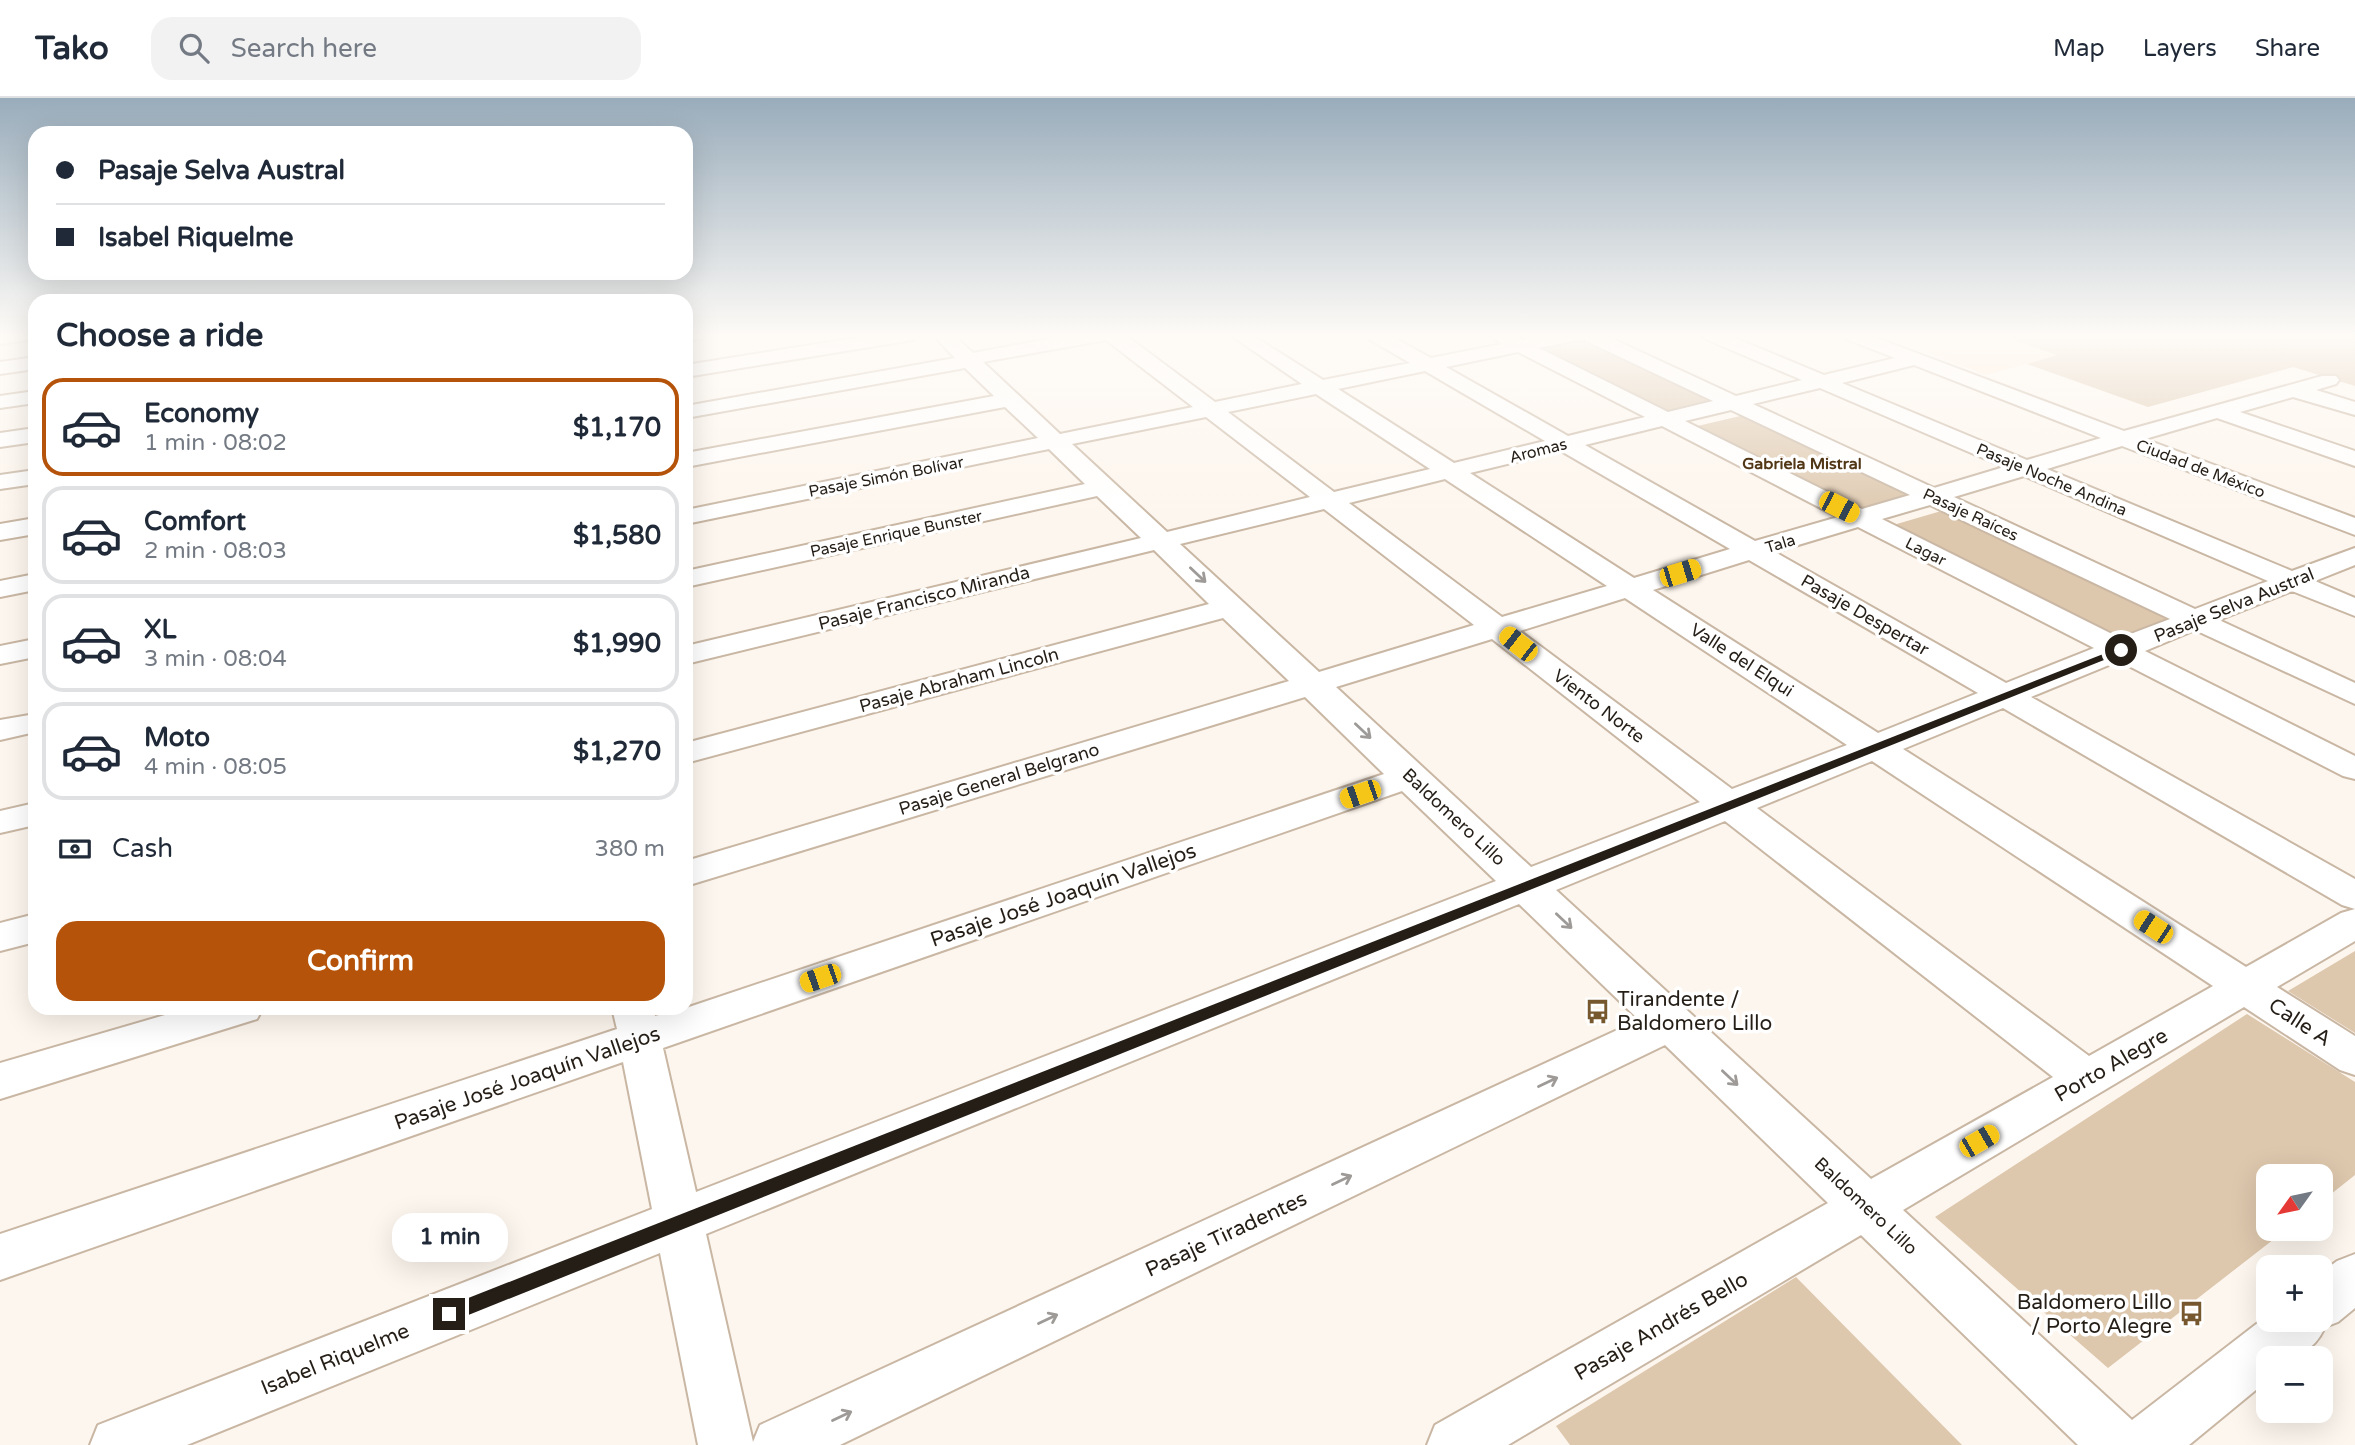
<!DOCTYPE html>
<meta charset="utf-8">
<style>
:root{--surface:#fff;--page:#f2f2f3;--text:#1f2937;--muted:#747a83;--line:#e0e1e3;--accent:#b45309}
body{margin:0;font-family:"Varela Round",sans-serif;background:var(--page);color:var(--text);height:100vh;display:flex;flex-direction:column;font-size:26px;white-space:nowrap}
*{box-sizing:border-box;margin:0}
p{font-size:23px;color:var(--muted)}
.icon{flex:none;width:38px;height:38px;fill:none;stroke:currentColor;stroke-width:2;stroke-linecap:round;stroke-linejoin:round}
.map{position:relative;flex:1;overflow:hidden}
.drawer{position:absolute;left:28px;top:196px;width:665px;height:721px;display:flex;flex-direction:column;background:var(--surface);border-radius:21px;box-shadow:0 7px 28px #0002}
.drawer>*{flex:none}
.top-card{position:absolute;left:28px;top:28px;width:665px;height:154px;border-radius:21px;box-shadow:0 7px 28px #0002;display:grid;align-content:center;height:154px;padding:0 28px;background:var(--surface)}
.needle{width:46px;rotate:237deg}
.buttons{position:absolute;left:2256px;top:1066px;display:grid;gap:14px}
.buttons a{display:grid;place-items:center;width:77px;height:77px;border-radius:14px;background:var(--surface);box-shadow:0 7px 28px #0002;font-size:35px}
.end{position:absolute;width:32px;height:32px;margin:-16px;border:9px solid #251e17;background:#fff;box-shadow:0 0 0 4px #fff}
.from{border-radius:50%}
.bubble{position:absolute;height:49px;border-radius:21px;background:var(--surface);box-shadow:0 7px 28px #0002;font-size:23px;font-weight:700;line-height:49px;text-align:center}
.car{position:absolute;width:21px;height:42px;margin:-21px -10px;border-radius:9px;box-shadow:0 0 5px 2px #0007;background:linear-gradient(#f5c518 24%,#345 0 40%,#f5c518 0 76%,#345 0 86%,#f5c518 0)}
.top-card b{display:flex;align-items:center;gap:24px;height:66px;font-size:26px}
.top-card b+b{border-top:2px solid var(--line)}
.top-card i{width:18px;height:18px;background:var(--text)}
ul{padding:0;list-style:none}
li{display:flex;align-items:center;gap:21px;height:98px;margin:0 14px 10px;padding:0 14px;border:4px solid var(--line);border-radius:21px}
li div{flex:1}
li b{display:block;font-size:26px}
li em{font-style:normal;font-weight:700}
li.on{border-color:var(--accent)}
li>.icon{width:63px;height:63px;stroke-width:1.5}
h2{padding:0 28px;font-size:32px;line-height:84px}
.pay{display:flex;align-items:center;gap:18px;height:77px;padding:0 28px;font-size:26px}
.pay p{margin-inline-start:auto}
.primary-button{display:flex;gap:14px;margin-top:auto;padding:14px 28px}
.primary-button a{flex:1;height:80px;border-radius:21px;background:var(--accent);color:#fff;font-size:28px;font-weight:700;line-height:80px;text-align:center}
header{display:flex;align-items:center;gap:42px;box-sizing:border-box;height:98px;padding:0 35px;background:var(--surface);border-bottom:2px solid var(--line)}
header strong{font-size:33px}
nav{display:flex;gap:38px;margin-inline-start:auto;font-size:24px}
.search{width:490px;height:63px;background:var(--page);display:flex;align-items:center;gap:18px;box-sizing:border-box;padding:0 24px;border-radius:21px;color:var(--muted);font-size:26px}
.map>svg:first-child{display:block}
.built{fill:#feebd6}
.green{fill:#ddc7ad}
.lines{fill:none;stroke-linecap:round;stroke-linejoin:round}
.minor-casing{stroke:#c9b7a4;stroke-width:4}
.minor{fill:#fff;fill-rule:evenodd}
.oneway{stroke:#9d9a97}
.route{fill:#251e17}
.labels{text-anchor:middle;stroke-width:7;stroke-linejoin:round;paint-order:stroke}
.far-street-label{font-size:16px;fill:#251e17;stroke:#fff}
.far-neighbourhood-label{font-size:16px;font-weight:bold;fill:#513716;stroke:#fff}
.street-label{font-size:18px;fill:#251e17;stroke:#fff}
.near-street-label{font-size:21px;fill:#251e17;stroke:#fff}
.near-poi-label{font-size:21px;fill:#251e17;stroke:#fff;text-anchor:start}
</style>
<header>
<strong>Tako</strong>
<div class="search"><svg class="icon" aria-label="search" viewBox="0 0 24 24"><circle cx="10" cy="10" r="6"/><path d="M15 15l6 6"/></svg>Search here</div>
<nav><a>Map</a><a>Layers</a><a>Share</a></nav>
</header>
<div class="map">
<svg width="2355" height="1347" viewBox="0 0 2355 1347">
<rect width="100%" height="100%" fill="#fdf6ee"/>
<!-- built -->
<path class="built" d="M1912 236H1995L2058 257 1986 277 1891 241Z"/>
<!-- green -->
<path class="green" d="M1995 236H2355V288L2293 269 2148 309 2027 266 2057 257Z
M1587 240 1716 303 1671 316 1537 250Z
M1749 316 1918 397 1860 412 1693 329Z
M1948 411 2177 519 2117 541 1890 428Z
M2355 853V935L2288 893Z
M2247 916 2355 984V1077L2321 1104 2320 1078H2268V1130L2287 1131 2108 1270 1935 1119Z
M1796 1179 1962 1347H1570L1556 1328Z"/>
<g class="lines">
<defs>
<path id="minor" d="M0 236H35V241L0 246Z
M686 236H705L703 240 686 243Z
M880 236H922L913 242 686 279V267Z
M932 236H952L973 255 1074 236H1124L1215 304 1302 286 1229 236H1250L1323 282 1410 265 1367 240 1365 236H1387L1431 260 1502 246 1488 236H1511L1523 242 1552 236H1602L1736 298 1802 282 1703 240 1701 236H1725L1824 277 1895 260 1843 240 1841 236H1866L2124 333 2322 278H2336L2339 282 2336 286 2316 292 2355 304V317L2293 299 2240 314 2355 353V368L2217 320 2145 341 2355 420V437L2122 348 2047 371 2292 473 2355 450V467L2315 483 2355 500V518L2292 493 2219 522 2355 585V606L2195 532 2145 553 2355 658V681L2343 678 2119 563 2031 599 2355 781V811L2342 807 2003 610 1903 651 2246 869 2341 815 2355 811V843L2277 889 2355 938V977L2340 972 2244 909 1903 1112 2132 1322 2268 1217V1222H2320V1176L2337 1163 2355 1156V1210L2338 1224 2325 1229C2313 1256 2294 1260 2268 1260V1282L2189 1347H2078L1861 1137 1508 1347H1427L1435 1327 1828 1105 1665 947 840 1347H698L660 1155 187 1347H90L98 1327 652 1111 623 964 0 1182V1136L617 931 612 910H654L655 918 686 910 1384 676 1305 599 686 788V763L1289 583 1223 520 686 665V645L1209 506 1154 452 686 566V548L1141 440 1097 398 686 489V473L1085 386 1049 351 686 426V412L1038 340 1005 309 686 369V355L994 298 965 270 686 320V308L955 260ZM1582 241 1713 303 1668 314 1539 250ZM1106 242 1193 309 1060 336 983 264ZM1518 254 1645 319 1568 338 1446 269ZM1914 267 2101 340 2027 362 1842 285ZM1425 273 1545 343 1454 365 1338 291ZM1820 290 2004 369 1934 390 1753 306ZM1316 296 1430 371 1334 394 1228 314ZM1731 312 1910 397 1862 411 1685 323ZM1206 319 1310 399 1167 434 1072 346ZM1662 328 1838 419 1755 443 1585 347ZM1561 353 1730 451 1634 480 1470 375ZM2024 378 2268 483 2195 511 1954 399ZM1445 381 1607 488 1502 519 1349 405ZM1930 407 2170 521 2120 540 1882 421ZM1324 411 1474 527 1319 574 1180 446ZM1858 429 2094 550 2006 585 1775 454ZM1749 462 1978 595 1878 635 1653 492ZM1625 500 1847 647 1732 691 1520 533ZM1492 541 1700 704 1531 769 1336 589ZM1872 663 2213 888 2089 958 1757 710ZM1402 693 1496 783 696 1094 663 950ZM1725 723 2053 979 1871 1081 1556 792ZM1519 806 1639 922 760 1327 753 1344 706 1136Z
M35 259V271L0 276V264Z
M35 293V305L0 310V298Z
M35 330V344L0 349V335Z
M35 372V386L0 391V377Z
M35 420V436L0 442V426Z
M35 476V492L0 499V483Z
M35 541V559L0 566V548Z
M35 616V634L0 642V622Z
M35 705V727L0 735V713Z
M35 816V844L0 853V825Z
M189 910H263L257 921 0 1001V965Z"/>
</defs>
<!-- minor casing -->
<use href="#minor" class="minor-casing"/>
<!-- minor -->
<use href="#minor" class="minor"/>
</g>
<!-- one-way arrows -->
<defs><path id="oneway-shaft" d="M-6 0H5M1.5-3L5.5 0L1.5 3" fill="none" stroke-width="1.6" stroke-linecap="round" stroke-linejoin="round" transform="scale(1.75)"/></defs>
<g class="oneway">
<use href="#oneway-shaft" transform="translate(1198 477) rotate(43)"/>
<use href="#oneway-shaft" transform="translate(1363 633) rotate(43)"/>
<use href="#oneway-shaft" transform="translate(1564 823) rotate(43)"/>
<use href="#oneway-shaft" transform="translate(1730 980) rotate(43)"/>
<use href="#oneway-shaft" transform="translate(1548 984) rotate(-25)"/>
<use href="#oneway-shaft" transform="translate(1342 1082) rotate(-25)"/>
<use href="#oneway-shaft" transform="translate(1048 1221) rotate(-25)"/>
<use href="#oneway-shaft" transform="translate(842 1318) rotate(-25)"/>
</g>
<!-- sky -->
<linearGradient id="sky" x2="0" y2="1"><stop stop-color="#99acbb"/><stop offset="0.56" stop-color="#fefbf7"/><stop offset="1" stop-color="#fefbf7" stop-opacity="0"/></linearGradient>
<rect width="2355" height="424" fill="url(#sky)"/>
<!-- route -->
<path class="route" d="M2121 549 2124 550V554L456 1222 449 1224 443 1222 441 1216 443 1210Z"/>
<!-- icons -->
<defs>
<symbol id="bus-bare" viewBox="-9 -9 18 18"><path d="M-5-6H5V4H4V6H2V4H-2V6H-4V4H-5ZM-3.5-4V0h7V-4ZM-3.5 1.2v1.5H-2V1.2ZM2 1.2v1.5H3.5V1.2Z" fill="#77572d" stroke="#fff" stroke-width="2.5" paint-order="stroke"/></symbol>
</defs>
<g fill-rule="evenodd">
<use href="#bus-bare" x="1580" y="896" width="35" height="35"/>
<use href="#bus-bare" x="2174" y="1198" width="35" height="35"/>
</g>
<g class="labels">
<!-- far-street labels -->
<g class="far-street-label">
<text transform="translate(1538 352) rotate(-14)" y="6">Aromas</text>
<text transform="translate(2201 370) rotate(21)" y="6">Ciudad de México</text>
<text transform="translate(886 378) rotate(-11)" y="6">Pasaje Simón Bolívar</text>
<text transform="translate(2052 381) rotate(23)" y="6">Pasaje Noche Andina</text>
<text transform="translate(1971 416) rotate(25)" y="6">Pasaje Raíces</text>
<text transform="translate(896 435) rotate(-12)" y="6">Pasaje Enrique Bunster</text>
<text transform="translate(1780 445) rotate(-17)" y="6">Tala</text>
<text transform="translate(1926 453) rotate(27)" y="6">Lagar</text>
</g>
<!-- far-neighbourhood labels -->
<g class="far-neighbourhood-label">
<text x="1802" y="371">Gabriela Mistral</text>
</g>
<!-- street labels -->
<g class="street-label">
<text transform="translate(924 500) rotate(-14)" y="6">Pasaje Francisco Miranda</text>
<text transform="translate(2234 507) rotate(-22)" y="6">Pasaje Selva Austral</text>
<text transform="translate(1865 517) rotate(30)" y="6">Pasaje Despertar</text>
<text transform="translate(1742 562) rotate(33)" y="6">Valle del Elqui</text>
<text transform="translate(959 582) rotate(-15)" y="6">Pasaje Abraham Lincoln</text>
<text transform="translate(1599 608) rotate(37)" y="6">Viento Norte</text>
<text transform="translate(999 681) rotate(-17)" y="6">Pasaje General Belgrano</text>
<text transform="translate(1454 719) rotate(43)" y="6">Baldomero Lillo</text>
<text transform="translate(1866 1108) rotate(43)" y="6">Baldomero Lillo</text>
</g>
<!-- near-street labels -->
<g class="near-street-label">
<text transform="translate(1063 797) rotate(-19)" y="7">Pasaje José Joaquín Vallejos</text>
<text transform="translate(2300 924) rotate(33)" y="7">Calle A</text>
<text transform="translate(2111 967) rotate(-30)" y="7">Porto Alegre</text>
<text transform="translate(527 980) rotate(-19)" y="7">Pasaje José Joaquín Vallejos</text>
<text transform="translate(1226 1136) rotate(-25)" y="7">Pasaje Tiradentes</text>
<text transform="translate(1661 1228) rotate(-30)" y="7">Pasaje Andrés Bello</text>
<text transform="translate(335 1261) rotate(-22)" y="7">Isabel Riquelme</text>
</g>
<!-- near-poi labels -->
<g class="near-poi-label">
<text x="1617" y="908">Tirandente /<tspan x="1617" dy="24">Baldomero Lillo</tspan></text>
<text x="2172" y="1211" text-anchor="end">Baldomero Lillo<tspan x="2172" dy="24">/ Porto Alegre</tspan></text>
</g>
</g>
</svg>
<div class="buttons">
<a><svg class="needle" viewBox="-14 -14 28 28"><path d="M0-13l5 13h-10z" fill="#e53935"/><path d="M0 13l5-13h-10z" fill="#747a83"/></svg></a>
<a>+</a>
<a>−</a>
</div>
<i class="end from" style="left:2121px;top:552px"></i>
<i class="end" style="left:449px;top:1216px"></i>
<div class="bubble" style="left:392px;top:1115px;width:116px">1 min</div>
<i class="car" style="left:1839px;top:409px;rotate:117deg"></i>
<i class="car" style="left:1680px;top:475px;rotate:73deg"></i>
<i class="car" style="left:1518px;top:546px;rotate:308deg"></i>
<i class="car" style="left:1360px;top:696px;rotate:251deg"></i>
<i class="car" style="left:2153px;top:829px;rotate:303deg"></i>
<i class="car" style="left:820px;top:880px;rotate:251deg"></i>
<i class="car" style="left:1979px;top:1043px;rotate:60deg"></i>
<div class="top-card">
<b><i class="from"></i>Pasaje Selva Austral</b>
<b><i></i>Isabel Riquelme</b>
</div>
<section class="drawer">
<h2>Choose a ride</h2>
<ul>
<li class="on"><svg class="icon" aria-label="car" viewBox="0 0 24 24"><path d="M5 17H2v-5l4-1 3-4h7l3 4 3 1v5h-3M9 17h6M6 11h13"/><circle cx="7" cy="17" r="2"/><circle cx="17" cy="17" r="2"/></svg><div><b>Economy</b><p>1 min · 08:02</p></div><em>$1,170</em></li>
<li><svg class="icon" aria-label="car" viewBox="0 0 24 24"><path d="M5 17H2v-5l4-1 3-4h7l3 4 3 1v5h-3M9 17h6M6 11h13"/><circle cx="7" cy="17" r="2"/><circle cx="17" cy="17" r="2"/></svg><div><b>Comfort</b><p>2 min · 08:03</p></div><em>$1,580</em></li>
<li><svg class="icon" aria-label="car" viewBox="0 0 24 24"><path d="M5 17H2v-5l4-1 3-4h7l3 4 3 1v5h-3M9 17h6M6 11h13"/><circle cx="7" cy="17" r="2"/><circle cx="17" cy="17" r="2"/></svg><div><b>XL</b><p>3 min · 08:04</p></div><em>$1,990</em></li>
<li><svg class="icon" aria-label="car" viewBox="0 0 24 24"><path d="M5 17H2v-5l4-1 3-4h7l3 4 3 1v5h-3M9 17h6M6 11h13"/><circle cx="7" cy="17" r="2"/><circle cx="17" cy="17" r="2"/></svg><div><b>Moto</b><p>4 min · 08:05</p></div><em>$1,270</em></li>
</ul>
<div class="pay"><svg class="icon" aria-label="cash" viewBox="0 0 24 24"><path d="M3 7h18v10H3z"/><circle cx="12" cy="12" r="2"/></svg>Cash<p>380 m</p></div>
<div class="primary-button"><a>Confirm</a></div>
</section>
</div>
